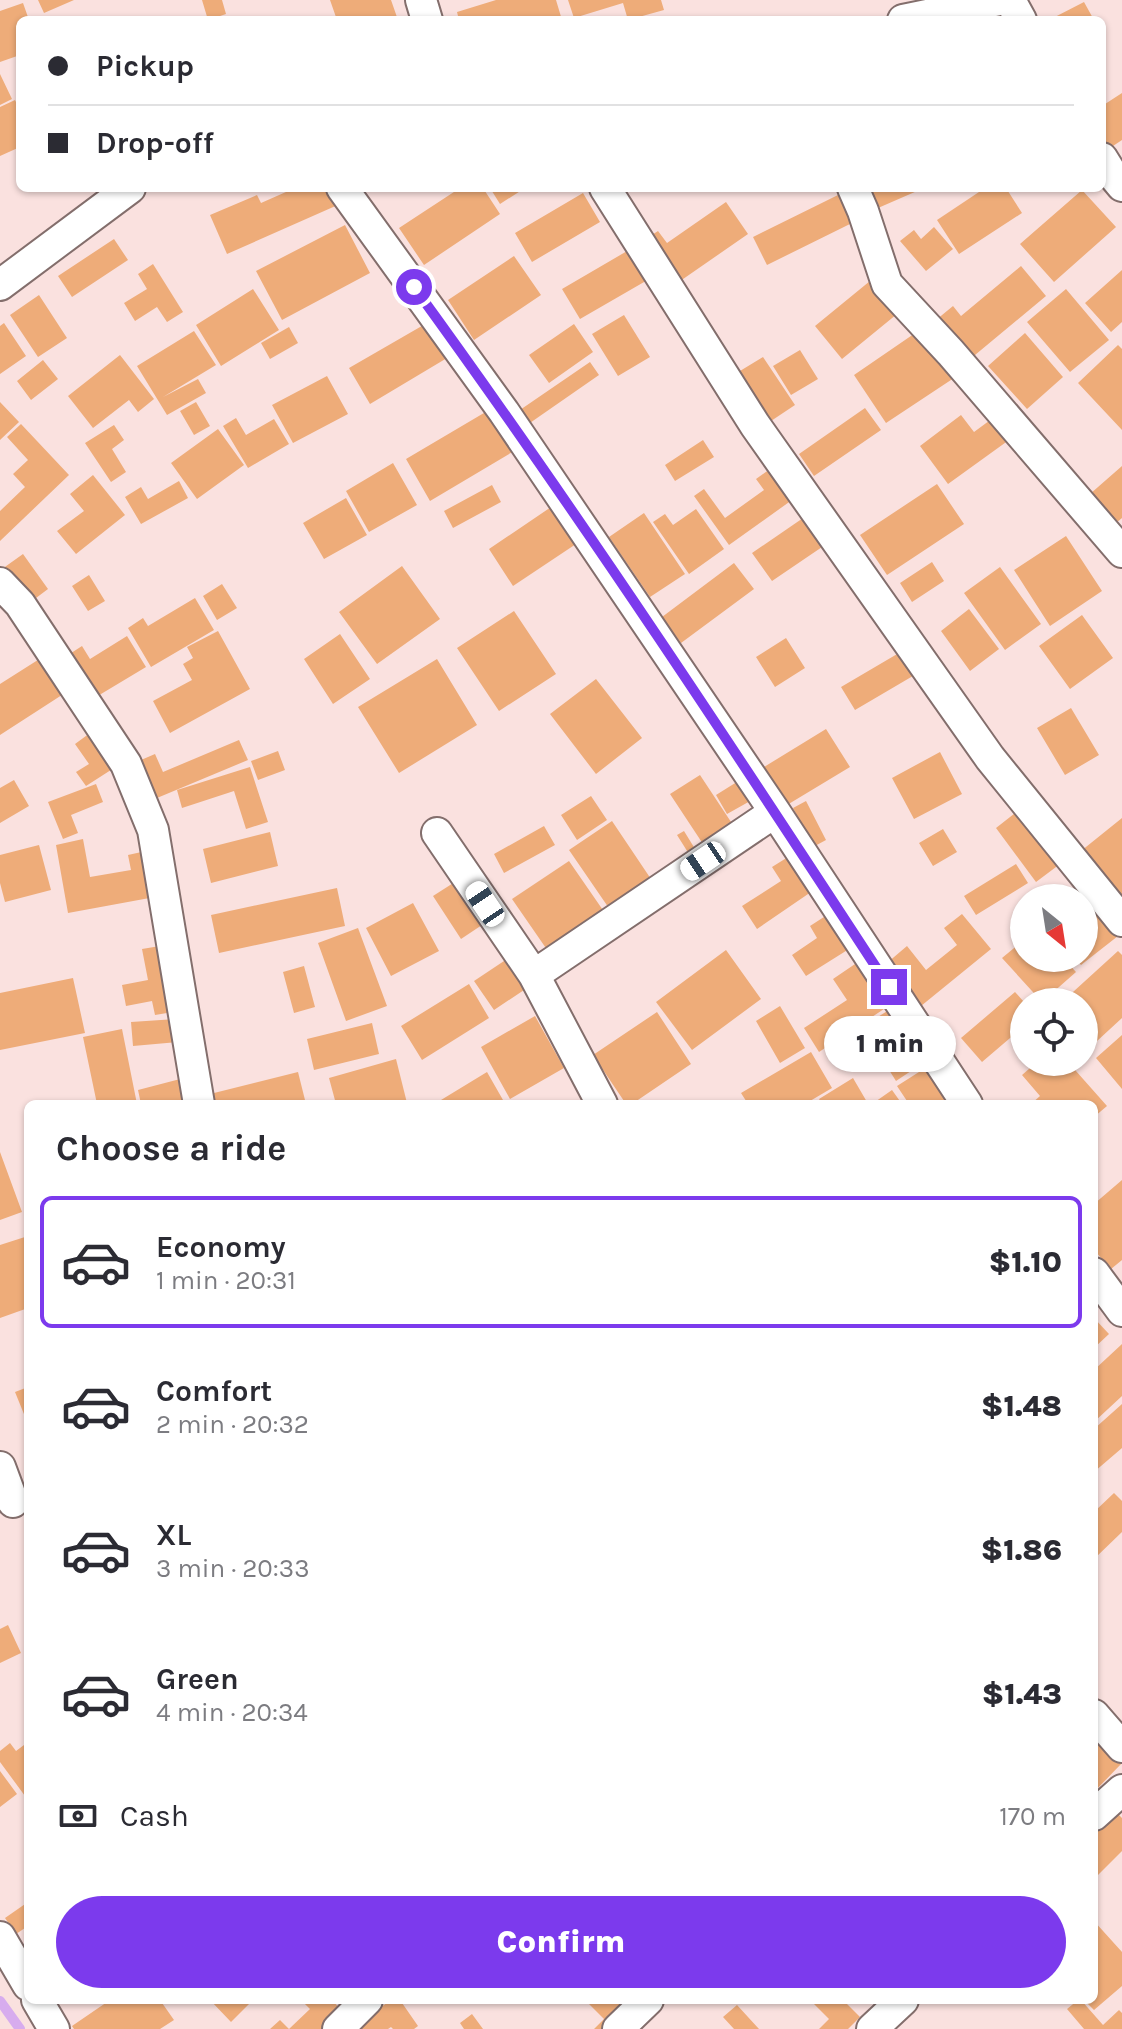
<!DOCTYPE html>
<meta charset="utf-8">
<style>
:root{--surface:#fff;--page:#f7f7f7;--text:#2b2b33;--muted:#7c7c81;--line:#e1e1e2;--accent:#7c3aed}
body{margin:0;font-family:Karla,sans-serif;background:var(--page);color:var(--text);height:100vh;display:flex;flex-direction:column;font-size:30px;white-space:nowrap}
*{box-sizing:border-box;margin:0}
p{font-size:26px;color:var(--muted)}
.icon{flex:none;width:44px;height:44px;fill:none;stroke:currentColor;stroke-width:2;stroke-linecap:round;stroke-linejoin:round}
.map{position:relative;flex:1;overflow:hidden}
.details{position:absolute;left:24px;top:1100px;width:1074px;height:904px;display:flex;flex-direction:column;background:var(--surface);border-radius:12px;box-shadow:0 2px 6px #0004}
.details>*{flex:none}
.top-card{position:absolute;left:16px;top:16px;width:1090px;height:176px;border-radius:12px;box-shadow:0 2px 6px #0004;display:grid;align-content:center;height:176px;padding:0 32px;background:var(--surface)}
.needle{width:52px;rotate:150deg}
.buttons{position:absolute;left:1010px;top:884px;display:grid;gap:16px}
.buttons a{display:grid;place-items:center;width:88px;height:88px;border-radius:50%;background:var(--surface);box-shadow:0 2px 6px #0004;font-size:40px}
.end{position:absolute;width:36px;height:36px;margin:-18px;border:10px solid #7c3aed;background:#fff;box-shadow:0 0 0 4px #fff}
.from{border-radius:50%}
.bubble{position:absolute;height:56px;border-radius:28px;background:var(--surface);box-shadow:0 2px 6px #0004;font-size:26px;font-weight:800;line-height:56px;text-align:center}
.car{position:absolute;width:24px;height:48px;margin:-24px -12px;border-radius:10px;box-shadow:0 0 6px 2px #0007;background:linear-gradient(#fff 24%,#345 0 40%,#fff 0 76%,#345 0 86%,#fff 0)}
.top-card b{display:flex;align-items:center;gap:28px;height:76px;font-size:30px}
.top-card b+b{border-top:2px solid var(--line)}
.top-card i{width:20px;height:20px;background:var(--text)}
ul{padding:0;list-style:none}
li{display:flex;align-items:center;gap:24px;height:132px;margin:0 16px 12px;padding:0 16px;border:4px solid transparent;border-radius:12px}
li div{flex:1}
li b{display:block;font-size:30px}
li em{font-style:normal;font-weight:800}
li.selected{border-color:var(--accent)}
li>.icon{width:72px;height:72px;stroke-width:1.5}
h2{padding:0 32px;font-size:36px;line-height:96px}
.pay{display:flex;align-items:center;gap:20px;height:88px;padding:0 32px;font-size:30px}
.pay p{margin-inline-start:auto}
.action{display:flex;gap:16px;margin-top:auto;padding:16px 32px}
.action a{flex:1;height:92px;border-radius:48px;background:var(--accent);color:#fff;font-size:32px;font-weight:800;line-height:92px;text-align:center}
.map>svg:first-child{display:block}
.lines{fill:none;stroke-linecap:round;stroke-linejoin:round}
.stream{stroke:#d7acee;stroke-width:10}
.building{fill:#eeac79}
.street-casing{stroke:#836e6c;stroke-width:34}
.street{stroke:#fff;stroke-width:30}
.route{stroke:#7c3aed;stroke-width:10}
</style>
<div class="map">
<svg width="1122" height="2029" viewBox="0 0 1122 2029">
<rect width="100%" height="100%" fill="#fae1df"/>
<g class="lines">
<!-- stream -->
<path class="stream" d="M0 2001 20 2029"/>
</g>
<!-- building -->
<path class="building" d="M38 0H74L44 13Z
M202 0H222L226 14 208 20Z
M330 0H391L398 20H337Z
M496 0H556L562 20H459L457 12Z
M568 0H661L664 10 628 20 623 3 574 18Z
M1084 2 1094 20H1049Z
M23 3 29 20H20V55L0 62V11Z
M0 74 12 99 0 105Z
M1122 93V140L1110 148 1102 136V106Z
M15 100 20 110V147L0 156V107Z
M295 188H333L340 204 227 254 210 215 257 195 261 203Z
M460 188H483L500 214 424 265 399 228Z
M490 188H525L500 204Z
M869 188H924L878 208Z
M985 188H1006L1022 213 959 254 937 220Z
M1082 190 1116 227 1054 282 1020 244Z
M583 193 600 222 532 262 515 233Z
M838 195 852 223 767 265 753 237Z
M726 202 748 234 673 286 641 242 658 231 667 243Z
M345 225 370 273 282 320 256 271Z
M934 227 953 249 926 271 900 241 914 230 921 239Z
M114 239 128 260 72 297 58 276Z
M634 247 651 278 580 319 562 289Z
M514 256 541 295 474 340 448 300Z
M153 264 183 312 167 322 157 307 135 321 124 303 147 289 138 274Z
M1021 266 1046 296 969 360 936 320 953 306 961 316Z
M1122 270V322L1111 332 1085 303Z
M870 281 897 314 842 359 815 326Z
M253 289 279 330 221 366 196 325Z
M1066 289 1109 340 1070 372 1027 322Z
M39 295 67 338 38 357 10 315Z
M624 315 650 357 618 376 592 334Z
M4 323 26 356 0 374V326Z
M427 323 447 358 370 404 349 368Z
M574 324 593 352 549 383 529 355Z
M289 327 298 343 270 359 261 343Z
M924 327 957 376 886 423 854 375Z
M194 331 216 365 163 397 198 379 206 393 167 415 137 366Z
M1025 333 1063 377 1027 409 988 366Z
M1118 345 1122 349V430L1078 383Z
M800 350 818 379 791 395 773 366Z
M120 355 154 399 138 412 129 400 93 428 68 396Z
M763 357 795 405 768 423 735 374Z
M43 360 58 379 31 400 17 381Z
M590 362 599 375 527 425 517 412Z
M327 376 348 414 293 443 272 405Z
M0 402 19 422 0 440Z
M196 402 210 426 194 435 180 411Z
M865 408 881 430 814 476 799 454Z
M489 410 514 451 430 501 406 459Z
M961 415 974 432 993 418 1009 440 948 484 920 446Z
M236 418 246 435 274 419 289 444 248 468 223 426Z
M21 424 69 475 0 541V511L25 487 13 474 28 460 7 437Z
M114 425 124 440 112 449 126 472 111 482 85 443Z
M218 429 244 465 197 499 171 463Z
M703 440 714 457 675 481 665 465Z
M393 463 417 505 369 532 346 491Z
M777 464 799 495 729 545 694 496 704 489 725 518 764 490 756 479Z
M1122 466V518L1116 523 1090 494Z
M93 475 125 515 76 554 57 531 84 511 70 494Z
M179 481 188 498 141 524 125 497 141 487 148 499Z
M937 484 964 524 887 575 860 535Z
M492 485 501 502 453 528 444 511Z
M346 498 367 535 324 559 303 523Z
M557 503 582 540 513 586 489 549Z
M696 509 724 549 689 574 653 522 665 514 673 525Z
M644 513 685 574 650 597 609 537Z
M806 516 825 545 772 581 752 553Z
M1066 536 1102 591 1050 626 1014 570Z
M23 554 48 589 28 604 2 569Z
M932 562 944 581 912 602 900 583Z
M734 563 754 589 681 643 662 617Z
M402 566 440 619 377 664 339 612Z
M1000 567 1041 624 1005 650 964 593Z
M89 575 105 601 88 611 72 586Z
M222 584 237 608 217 620 203 596Z
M195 598 214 630 151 667 128 628 143 618 148 626Z
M969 609 999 649 970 671 941 631Z
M514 611 556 674 499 711 457 648Z
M1082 615 1113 658 1070 689 1039 646Z
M218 631 250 689 170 733 153 701 192 680 183 664 193 658 187 647Z
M340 634 370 679 333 704 304 659Z
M127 636 146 667 91 700 65 657 82 646 90 659Z
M786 638 805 668 775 687 756 657Z
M904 650 918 673 855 710 841 687Z
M41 658 65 693 0 735V684Z
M437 659 477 725 399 773 358 707Z
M596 679 642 738 596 774 550 714Z
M1071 708 1099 755 1065 775 1037 728Z
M826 729 850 767 787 805 764 767Z
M90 733 114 768 86 786 76 772 89 764 75 744Z
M239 740 248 760 157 798 141 760 155 754 163 772Z
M278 751 285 770 258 780 251 761Z
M940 752 962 794 914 819 892 778Z
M250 767 268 822 246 829 234 791 182 808 177 790Z
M700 775 735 828 705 847 670 794Z
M14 780 29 806 0 823V788Z
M740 780 752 800 727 814 716 795Z
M96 784 103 802 71 815 78 833 63 839 48 802Z
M591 796 607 820 577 840 561 815Z
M806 801 826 840 813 847 793 808Z
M1019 810 1060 864 1036 882 996 828Z
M1122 818V898L1081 851Z
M612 821 657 888 615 917 569 850Z
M544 826 555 845 504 873 494 854Z
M943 829 957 852 933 866 919 843Z
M684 831 700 857 689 854 677 835Z
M270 832 278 866 211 883 203 849Z
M83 839 90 877 131 870 128 855 146 851 155 897 68 913 56 845Z
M39 845 51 890 5 902 0 883V855Z
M788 857 811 892 757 929 742 906 781 881 772 867Z
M569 861 607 916 550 954 512 899Z
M1016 864 1028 883 976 915 964 896Z
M458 880 485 923 461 939 433 896Z
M337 888 345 926 219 953 211 915Z
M1091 902 1118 936 1081 965 1075 958H1084V908Z
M413 903 439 951 391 976 366 928Z
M962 914 991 949 921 1006 887 963 907 946 926 970 957 945 944 928Z
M827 915 849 949 806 976 792 955 817 938 810 926Z
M358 928 387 1006 346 1021 318 943Z
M1020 943 1024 947V958H1033L1042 967 1053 958H1063L1076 972 1042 1002 1002 958Z
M160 946 173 1012 155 1015 152 1001 126 1006 122 985 148 980 142 949Z
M726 950 761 999 692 1050 656 1002Z
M1118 951 1122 955V1018L1084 1053V1002H1062Z
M507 959 527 988 494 1010 474 981Z
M858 962 887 1007 819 1052 804 1028 847 1000 833 979Z
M304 966 315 1007 294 1013 283 972Z
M73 978 85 1033 0 1050V993Z
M469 984 489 1018 422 1060 401 1026Z
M1015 992 1024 1002V1026L982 1062 961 1038Z
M780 1006 805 1048 780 1063 756 1021Z
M892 1008 926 1061 896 1081 862 1027Z
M657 1012 691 1064 632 1104H626L593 1055Z
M535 1016 564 1068 510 1099 481 1047Z
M176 1019 178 1042 133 1046 131 1022Z
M372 1023 379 1054 314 1070 307 1039Z
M122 1029 137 1104H97L83 1037Z
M1122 1035V1089L1096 1058Z
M811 1052 832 1088 805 1104H748L741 1093Z
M396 1059 407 1103 336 1104 329 1078Z
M1037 1062H1068L1107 1106 1094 1117V1104H1031L1040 1096 1022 1075Z
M930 1065 956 1104H909L897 1086Z
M298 1072 306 1104H209L206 1095Z
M487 1072 503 1100 497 1104H444L441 1100Z
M184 1078 191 1104H141L138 1090Z
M853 1078 867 1102 864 1104H822L819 1099Z
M892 1090 902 1104H872Z
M0 1152 22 1212 0 1220Z
M1122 1180V1260L1111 1269 1094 1250V1204Z
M28 1236V1308L0 1318V1245Z
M1094 1318 1109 1334 1094 1348Z
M1122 1344V1396L1094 1422V1370Z
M28 1387V1424L15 1392Z
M1122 1404V1448L1094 1472V1429Z
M1114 1493 1122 1501V1532L1094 1559V1512Z
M8 1625 21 1653 0 1663V1629Z
M1094 1734 1122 1756V1763L1094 1792Z
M28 1742V1794L25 1796 0 1762V1751L10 1743 16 1751Z
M0 1771 17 1794 0 1807Z
M1116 1812 1122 1818V1851L1094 1879V1834Z
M28 1902V1926L16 1934 5 1918Z
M1094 1921 1122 1952V1986L1094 2010 1084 2000H1094Z
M110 2000H160L174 2020 160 2029H74L72 2026Z
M210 2000H253L231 2022Z
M301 2000H332L342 2011 322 2029H270L280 2020 289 2029 310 2009Z
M391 2000H400L418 2026 414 2029H393L391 2027 388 2029H350Z
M589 2000H617L628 2015 613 2029H594L604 2019 587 2002Z
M810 2000H843L860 2017 848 2029H819L829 2019Z
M1078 2000H1081L1103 2025 1119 2010 1122 2013V2029H1084L1067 2009Z
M737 2005 759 2029H734L723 2017Z
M472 2014 483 2029H464L460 2023Z"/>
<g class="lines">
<defs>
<path id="street" d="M421 0 427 20
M1010 0 1021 20
M903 20 999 0
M1102 158 1112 174 1122 186
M342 188 504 412 775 812 967 1104
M605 188 755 425 990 758 1122 921
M853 188 863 211 887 284 951 353 1122 552
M0 285 130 188
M0 583 20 604 126 764 153 830 199 1104
M437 833 534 975 602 1104
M534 975 775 812
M1094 1273 1122 1311
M0 1467 13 1502
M1094 1715 1122 1747
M1094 1815 1122 1790
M0 1937 28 1985
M37 2000 54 2029
M338 2029 367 2000
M618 2029 648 2000
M872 2029 903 2000"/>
</defs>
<!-- street casing -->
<use href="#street" class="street-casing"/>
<!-- street -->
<use href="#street" class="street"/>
</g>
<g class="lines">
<!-- route -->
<path class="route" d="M414 287C580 515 735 751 889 987"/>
</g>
</svg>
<div class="buttons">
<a><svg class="needle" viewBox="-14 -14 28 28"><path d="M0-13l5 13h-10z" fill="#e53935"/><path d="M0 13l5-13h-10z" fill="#7c7c81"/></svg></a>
<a><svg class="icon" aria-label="locate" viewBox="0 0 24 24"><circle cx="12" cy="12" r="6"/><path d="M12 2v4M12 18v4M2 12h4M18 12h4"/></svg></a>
</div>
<i class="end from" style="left:414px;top:287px"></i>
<i class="end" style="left:889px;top:987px"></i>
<div class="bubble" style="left:824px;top:1016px;width:132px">1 min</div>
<i class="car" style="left:703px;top:861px;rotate:236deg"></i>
<i class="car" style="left:485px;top:904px;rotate:326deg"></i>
<div class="top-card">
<b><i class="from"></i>Pickup</b>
<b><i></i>Drop-off</b>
</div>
<section class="details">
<h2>Choose a ride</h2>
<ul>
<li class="selected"><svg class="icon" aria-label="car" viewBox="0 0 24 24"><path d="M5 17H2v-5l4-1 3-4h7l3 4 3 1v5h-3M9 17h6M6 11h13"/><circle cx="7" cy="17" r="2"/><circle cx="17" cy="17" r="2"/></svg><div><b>Economy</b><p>1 min · 20:31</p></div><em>$1.10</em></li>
<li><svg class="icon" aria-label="car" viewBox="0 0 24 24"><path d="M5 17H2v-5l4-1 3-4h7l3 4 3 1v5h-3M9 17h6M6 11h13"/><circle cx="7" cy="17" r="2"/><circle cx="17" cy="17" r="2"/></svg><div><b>Comfort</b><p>2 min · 20:32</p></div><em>$1.48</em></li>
<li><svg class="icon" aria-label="car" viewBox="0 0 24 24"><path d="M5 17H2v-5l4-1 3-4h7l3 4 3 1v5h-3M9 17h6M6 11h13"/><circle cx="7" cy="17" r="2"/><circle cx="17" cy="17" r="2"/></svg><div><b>XL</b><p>3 min · 20:33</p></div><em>$1.86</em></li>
<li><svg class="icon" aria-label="car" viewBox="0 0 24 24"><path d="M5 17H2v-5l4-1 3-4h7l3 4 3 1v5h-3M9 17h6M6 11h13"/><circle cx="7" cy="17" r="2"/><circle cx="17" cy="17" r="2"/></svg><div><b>Green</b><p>4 min · 20:34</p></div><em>$1.43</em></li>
</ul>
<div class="pay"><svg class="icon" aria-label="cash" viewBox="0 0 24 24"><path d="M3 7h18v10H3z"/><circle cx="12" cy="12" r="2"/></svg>Cash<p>170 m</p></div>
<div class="action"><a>Confirm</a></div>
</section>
</div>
